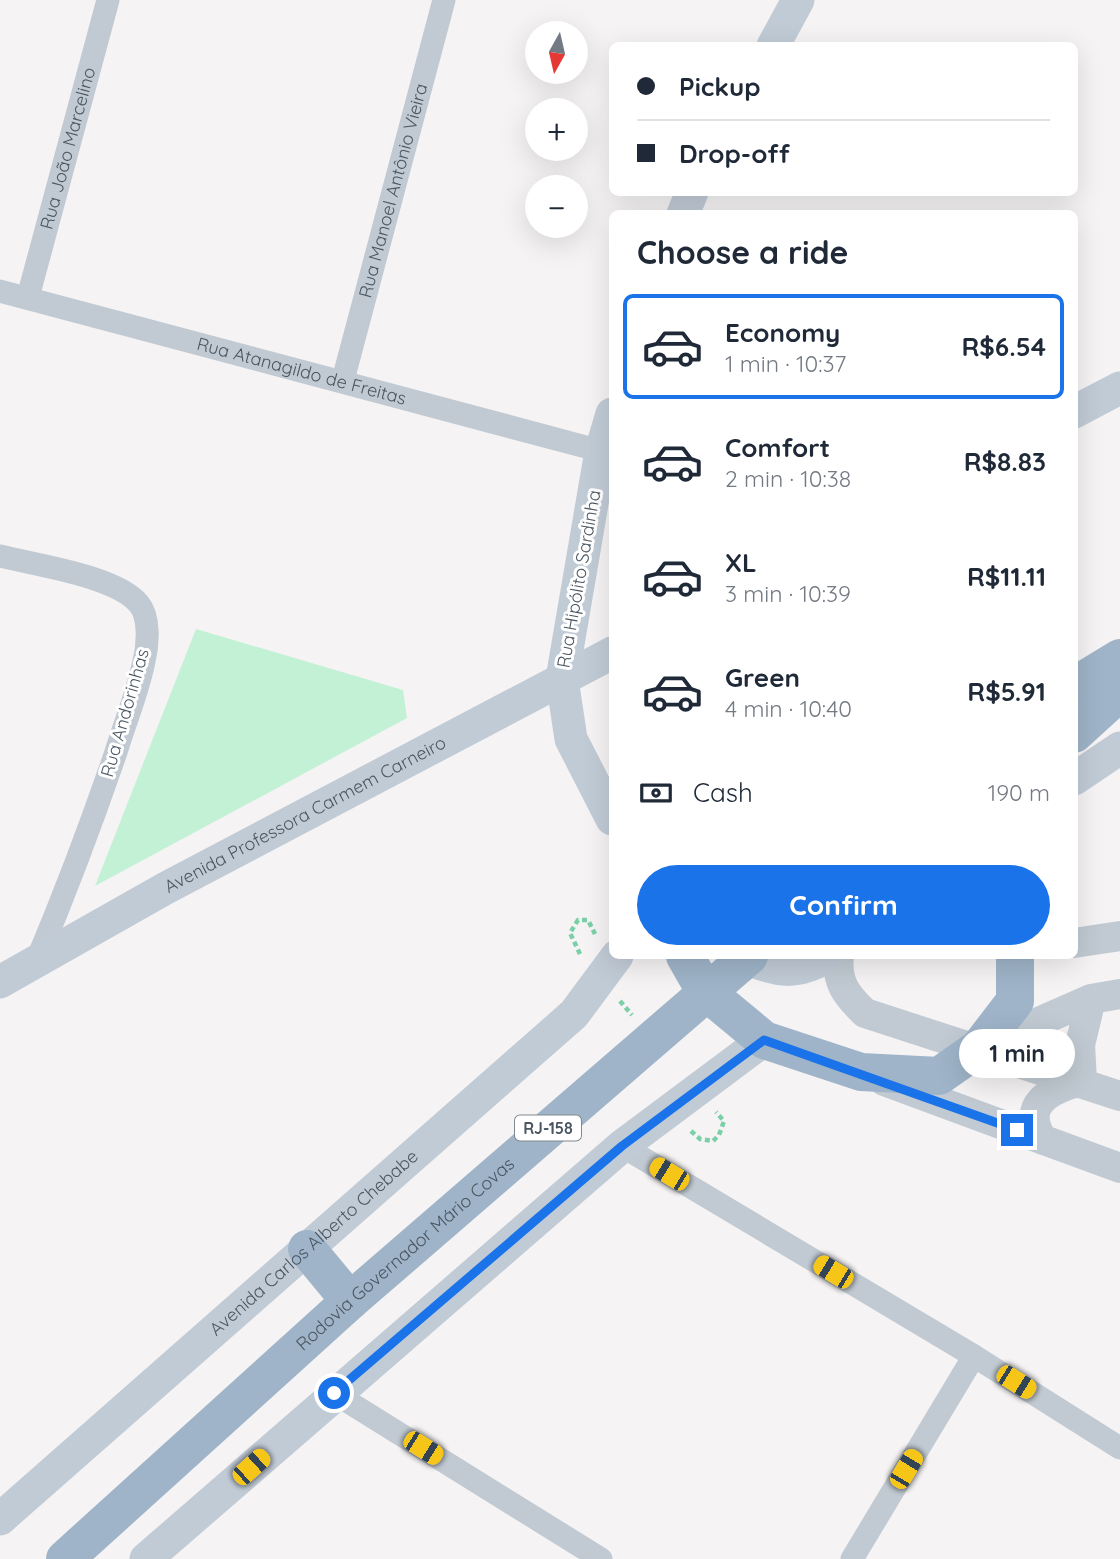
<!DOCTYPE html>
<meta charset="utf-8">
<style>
:root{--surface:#fff;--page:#f2f2f3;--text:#1f2937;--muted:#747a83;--line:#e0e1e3;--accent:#1a73e8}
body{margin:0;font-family:Quicksand,sans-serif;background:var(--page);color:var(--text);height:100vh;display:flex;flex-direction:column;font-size:26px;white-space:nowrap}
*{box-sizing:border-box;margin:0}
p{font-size:23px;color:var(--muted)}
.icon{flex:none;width:38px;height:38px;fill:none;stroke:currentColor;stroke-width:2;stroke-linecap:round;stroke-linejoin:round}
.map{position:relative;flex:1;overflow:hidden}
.details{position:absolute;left:609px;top:210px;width:469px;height:749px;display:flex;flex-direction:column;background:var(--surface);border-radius:10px;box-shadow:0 7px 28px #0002}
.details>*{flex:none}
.banner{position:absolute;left:609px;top:42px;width:469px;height:154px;border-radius:10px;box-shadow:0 7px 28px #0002;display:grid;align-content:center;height:154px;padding:0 28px;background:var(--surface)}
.needle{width:46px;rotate:188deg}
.controls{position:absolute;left:525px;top:21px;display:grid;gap:14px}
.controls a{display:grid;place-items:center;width:63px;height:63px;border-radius:50%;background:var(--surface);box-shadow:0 7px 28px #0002;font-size:35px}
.end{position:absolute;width:32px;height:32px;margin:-16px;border:9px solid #1a73e8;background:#fff;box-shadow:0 0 0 4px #fff}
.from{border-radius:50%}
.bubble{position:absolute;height:49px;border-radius:24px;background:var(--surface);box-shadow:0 7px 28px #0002;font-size:23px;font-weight:800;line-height:49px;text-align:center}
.car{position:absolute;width:21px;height:42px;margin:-21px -10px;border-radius:9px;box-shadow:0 0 5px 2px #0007;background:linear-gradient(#f5c518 24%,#345 0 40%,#f5c518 0 76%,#345 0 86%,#f5c518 0)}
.banner b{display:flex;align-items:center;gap:24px;height:66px;font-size:26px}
.banner b+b{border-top:2px solid var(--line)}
.banner i{width:18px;height:18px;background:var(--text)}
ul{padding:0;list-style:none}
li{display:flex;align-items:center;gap:21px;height:105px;margin:0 14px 10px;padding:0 14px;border:4px solid transparent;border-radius:10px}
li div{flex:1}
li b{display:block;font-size:26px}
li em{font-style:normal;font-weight:800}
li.active{border-color:var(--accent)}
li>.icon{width:63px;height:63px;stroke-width:1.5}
h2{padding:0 28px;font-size:32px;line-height:84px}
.pay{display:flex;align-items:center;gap:18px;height:77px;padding:0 28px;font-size:26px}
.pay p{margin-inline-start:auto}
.primary-button{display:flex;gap:14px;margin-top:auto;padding:14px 28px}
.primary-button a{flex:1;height:80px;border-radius:42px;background:var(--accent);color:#fff;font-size:28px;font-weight:800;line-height:80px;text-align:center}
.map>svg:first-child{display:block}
.green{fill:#c3f1d5}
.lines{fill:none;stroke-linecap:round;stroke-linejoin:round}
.path{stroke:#7ad0a6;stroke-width:4.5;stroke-dasharray:5 3.5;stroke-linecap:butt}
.minor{stroke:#c1cad2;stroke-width:23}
.tertiary{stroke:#c1cad2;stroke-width:30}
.secondary{stroke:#c1cbd6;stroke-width:33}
.trunk{stroke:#9fb4c9;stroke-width:38}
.route{stroke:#1a73e8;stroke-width:9}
.labels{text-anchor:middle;stroke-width:6;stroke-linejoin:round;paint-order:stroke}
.shield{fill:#fff;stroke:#808990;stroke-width:2}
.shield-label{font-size:16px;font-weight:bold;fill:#4a5661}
.street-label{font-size:18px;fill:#4a5661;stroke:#fff}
</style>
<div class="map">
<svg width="1120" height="1559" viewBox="0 0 1120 1559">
<rect width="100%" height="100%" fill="#f5f3f3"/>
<!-- green -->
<path class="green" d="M196 629 403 690 407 718 95 886Z"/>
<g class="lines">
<!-- path -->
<path class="path" d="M580 954 570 933 578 920H588L595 934
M620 1001 632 1015
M691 1131 700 1139 713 1141 719 1135 724 1121 716 1112"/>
<!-- minor -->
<g class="minor">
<path id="s1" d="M0 291 601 451"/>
<path id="s2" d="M28 297 108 0"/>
<path id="s3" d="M343 380 444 0"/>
<path d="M0 556C35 565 116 576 139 604 150 617 148 645 144 661 138 692 125 722 116 752 92 822 66 891 37 960"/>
<path d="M622 1146 974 1356 1120 1448"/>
<path d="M334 1393 601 1559"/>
<path d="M852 1559 974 1356"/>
</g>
<!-- tertiary -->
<path class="tertiary" d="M1074 943 1120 936
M839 956C836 982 846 995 865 1013L1120 1096
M979 1048 1091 999 1120 994
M884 1081 1120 1168
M1043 1140C1019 1104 1051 1089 1082 1081L1080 1045 1091 999"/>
<!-- secondary -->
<g class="secondary">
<path d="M773 46 798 0"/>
<path d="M683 214 692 192"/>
<path d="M1074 412 1120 388"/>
<path d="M612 414 601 451 562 679 571 739 612 819"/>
<path d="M1074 779 1120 748"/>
<path d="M745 958C779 972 796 975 829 956"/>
<path id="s4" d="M0 982 166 888 612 653"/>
<path id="s5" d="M0 1519 574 1014 617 956"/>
<path d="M146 1559 622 1146 764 1040"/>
</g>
<!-- trunk -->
<g class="trunk">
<path d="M1074 686 1120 658"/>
<path d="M1074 734 1120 692"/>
<path d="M685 956 705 991 764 1040 861 1072 939 1076 979 1048 1015 1001V956"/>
<path d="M307 1249 350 1301"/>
<path id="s6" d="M65 1559 350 1301 749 956"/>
</g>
</g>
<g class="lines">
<!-- route -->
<path class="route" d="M334 1393 622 1146 764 1040 1017 1130"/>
</g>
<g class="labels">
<!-- shield labels -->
<rect class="shield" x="515" y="1115.5" width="66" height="25" rx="5"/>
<g class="shield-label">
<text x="548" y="1134">RJ-158</text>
</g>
<!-- street labels -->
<g class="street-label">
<text dy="6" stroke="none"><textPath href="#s2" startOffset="154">Rua João Marcelino</textPath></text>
<text dy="6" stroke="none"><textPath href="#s3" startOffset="196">Rua Manoel Antônio Vieira</textPath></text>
<text dy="6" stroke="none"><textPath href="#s1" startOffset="312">Rua Atanagildo de Freitas</textPath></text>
<text transform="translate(579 579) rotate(-80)" y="6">Rua Hipólito Sardinha</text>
<text transform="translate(125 713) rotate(-74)" y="6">Rua Andorinhas</text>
<text dy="6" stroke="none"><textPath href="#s4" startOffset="348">Avenida Professora Carmem Carneiro</textPath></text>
<text dy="6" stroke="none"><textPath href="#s5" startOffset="418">Avenida Carlos Alberto Chebabe</textPath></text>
<text dy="6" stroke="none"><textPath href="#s6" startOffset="457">Rodovia Governador Mário Covas</textPath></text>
</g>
</g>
</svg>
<div class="controls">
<a><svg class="needle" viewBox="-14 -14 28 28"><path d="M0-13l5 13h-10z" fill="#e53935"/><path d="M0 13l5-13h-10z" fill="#747a83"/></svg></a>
<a>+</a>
<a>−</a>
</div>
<i class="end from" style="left:334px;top:1393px"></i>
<i class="end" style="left:1017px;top:1130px"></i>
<div class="bubble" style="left:959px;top:1029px;width:116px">1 min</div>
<i class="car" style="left:669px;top:1174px;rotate:301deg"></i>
<i class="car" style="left:833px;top:1272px;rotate:301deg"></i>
<i class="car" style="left:1016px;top:1382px;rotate:122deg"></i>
<i class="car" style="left:423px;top:1448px;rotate:122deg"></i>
<i class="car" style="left:251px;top:1467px;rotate:48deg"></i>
<i class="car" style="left:906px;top:1469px;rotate:31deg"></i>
<div class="banner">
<b><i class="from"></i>Pickup</b>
<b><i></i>Drop-off</b>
</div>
<section class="details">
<h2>Choose a ride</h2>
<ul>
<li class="active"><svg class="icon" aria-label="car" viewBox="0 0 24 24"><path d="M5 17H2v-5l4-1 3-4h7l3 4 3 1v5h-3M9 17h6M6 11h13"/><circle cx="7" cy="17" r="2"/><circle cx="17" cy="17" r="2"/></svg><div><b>Economy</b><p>1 min · 10:37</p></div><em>R$6.54</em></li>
<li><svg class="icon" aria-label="car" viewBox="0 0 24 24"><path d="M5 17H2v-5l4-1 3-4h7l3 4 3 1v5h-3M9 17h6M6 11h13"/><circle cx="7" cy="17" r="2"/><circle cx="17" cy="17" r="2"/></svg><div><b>Comfort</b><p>2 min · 10:38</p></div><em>R$8.83</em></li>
<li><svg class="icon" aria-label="car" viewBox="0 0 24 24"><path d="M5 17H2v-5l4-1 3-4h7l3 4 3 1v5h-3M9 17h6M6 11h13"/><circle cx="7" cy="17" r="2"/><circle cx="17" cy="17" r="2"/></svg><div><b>XL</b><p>3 min · 10:39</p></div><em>R$11.11</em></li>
<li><svg class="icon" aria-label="car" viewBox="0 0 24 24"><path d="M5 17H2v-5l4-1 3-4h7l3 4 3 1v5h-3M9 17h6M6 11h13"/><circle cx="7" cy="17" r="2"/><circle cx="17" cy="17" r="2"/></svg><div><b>Green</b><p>4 min · 10:40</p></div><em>R$5.91</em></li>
</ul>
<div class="pay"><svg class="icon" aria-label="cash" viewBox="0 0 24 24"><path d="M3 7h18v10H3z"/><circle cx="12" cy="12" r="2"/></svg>Cash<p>190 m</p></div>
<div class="primary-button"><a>Confirm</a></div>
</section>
</div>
